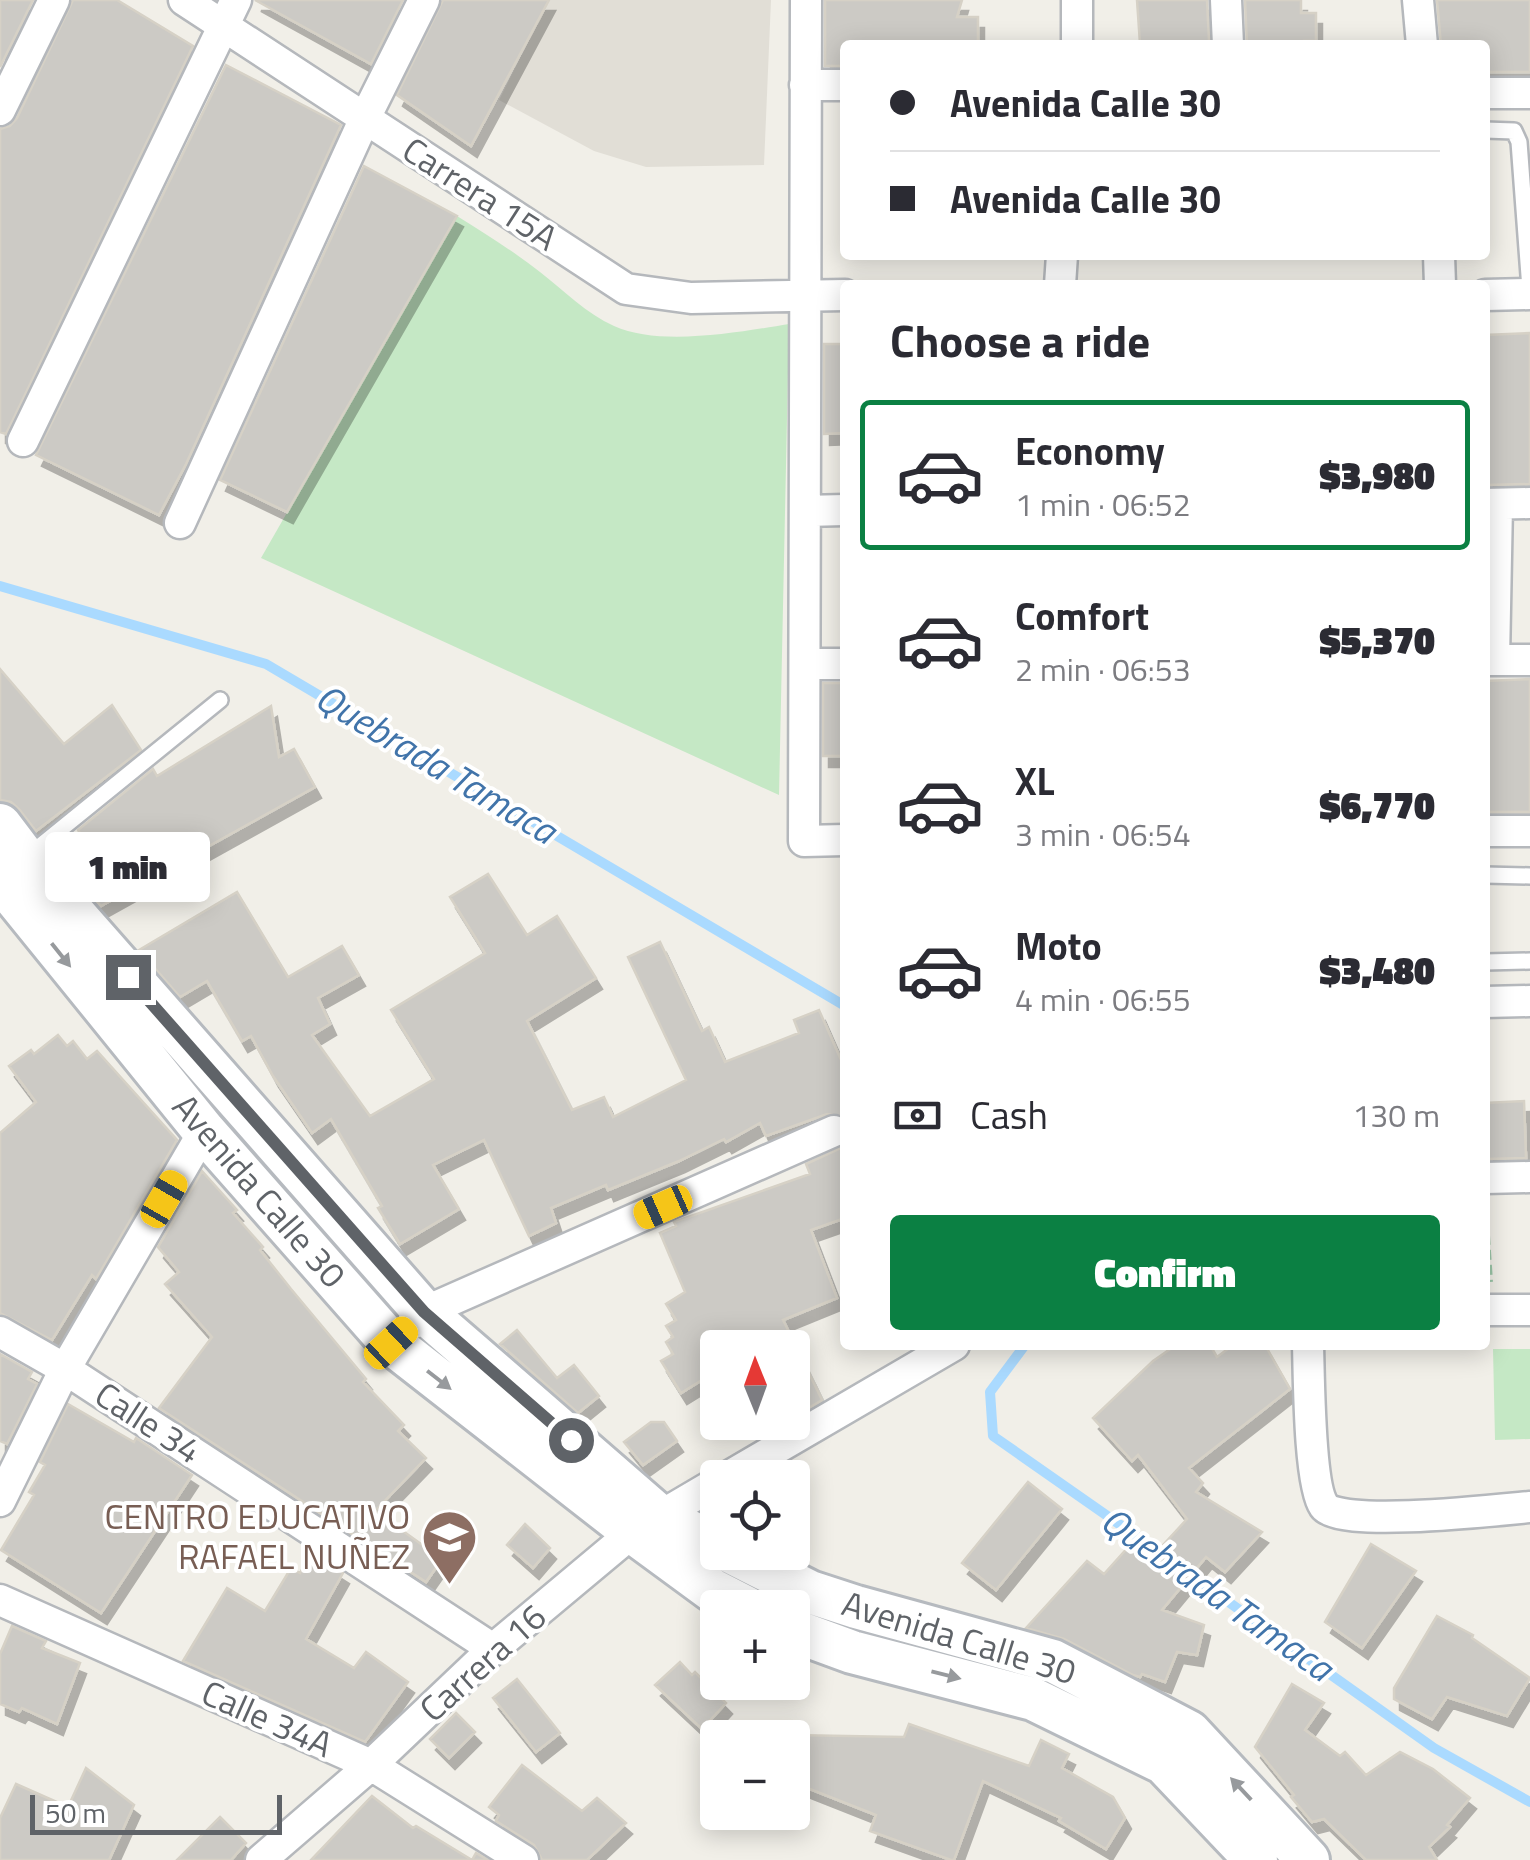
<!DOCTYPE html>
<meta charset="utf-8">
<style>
:root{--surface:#fff;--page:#f2f2f3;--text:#2b2b33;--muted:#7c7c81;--line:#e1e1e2;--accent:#0b8043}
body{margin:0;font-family:"Titillium Web",sans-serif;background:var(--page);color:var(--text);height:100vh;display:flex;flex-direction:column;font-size:38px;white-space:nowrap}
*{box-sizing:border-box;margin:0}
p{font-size:32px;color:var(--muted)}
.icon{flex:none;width:55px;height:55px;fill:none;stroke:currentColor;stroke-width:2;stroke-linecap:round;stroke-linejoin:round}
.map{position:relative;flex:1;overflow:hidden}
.details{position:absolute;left:840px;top:280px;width:650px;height:1070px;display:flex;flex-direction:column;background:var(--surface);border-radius:10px;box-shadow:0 5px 25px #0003}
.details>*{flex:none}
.guide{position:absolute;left:840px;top:40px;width:650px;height:220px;border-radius:10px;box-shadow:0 5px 25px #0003;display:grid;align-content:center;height:220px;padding:0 50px;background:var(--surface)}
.needle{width:65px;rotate:359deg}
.tools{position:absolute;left:700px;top:1330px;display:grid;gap:20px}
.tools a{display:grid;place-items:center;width:110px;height:110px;border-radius:10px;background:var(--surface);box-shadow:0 5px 25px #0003;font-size:50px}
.scale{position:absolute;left:30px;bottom:25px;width:252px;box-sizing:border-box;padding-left:10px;border:5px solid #5f6368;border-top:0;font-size:28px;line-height:35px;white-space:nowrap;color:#5f6368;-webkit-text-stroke:8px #fff;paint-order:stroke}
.end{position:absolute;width:45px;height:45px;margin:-22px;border:12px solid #5f6368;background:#fff;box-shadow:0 0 0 5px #fff}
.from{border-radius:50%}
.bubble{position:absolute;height:70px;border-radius:10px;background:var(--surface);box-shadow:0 5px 25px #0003;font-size:32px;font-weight:800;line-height:70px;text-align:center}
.car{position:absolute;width:30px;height:60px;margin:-30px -15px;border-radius:12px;box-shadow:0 0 8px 2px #0007;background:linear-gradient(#f5c518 24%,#345 0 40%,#f5c518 0 76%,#345 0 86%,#f5c518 0)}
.guide b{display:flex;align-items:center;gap:35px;height:95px;font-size:38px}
.guide b+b{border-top:2px solid var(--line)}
.guide i{width:25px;height:25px;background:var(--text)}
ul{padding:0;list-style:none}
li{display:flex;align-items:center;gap:30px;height:150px;margin:0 20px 15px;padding:0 30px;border:5px solid transparent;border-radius:10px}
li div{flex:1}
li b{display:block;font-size:38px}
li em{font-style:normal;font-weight:800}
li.active{border-color:var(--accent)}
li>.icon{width:90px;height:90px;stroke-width:1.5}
h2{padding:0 50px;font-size:45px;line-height:120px}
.pay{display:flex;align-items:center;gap:25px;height:110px;padding:0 50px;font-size:38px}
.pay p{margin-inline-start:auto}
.button{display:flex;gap:20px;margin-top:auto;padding:20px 50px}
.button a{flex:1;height:115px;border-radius:10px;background:var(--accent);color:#fff;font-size:40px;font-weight:800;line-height:115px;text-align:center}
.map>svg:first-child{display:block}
.education{fill:#e1ded6}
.green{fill:#c5e8c5}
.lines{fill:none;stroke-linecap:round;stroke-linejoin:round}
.stream{stroke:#aadaff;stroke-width:10}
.building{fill:#cccac5;stroke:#d6d1c6;stroke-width:2.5;filter:url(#shadow)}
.service-casing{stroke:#b5b8bc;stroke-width:20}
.minor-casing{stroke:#b5b8bc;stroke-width:35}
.secondary-casing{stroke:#b6babf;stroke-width:48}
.path{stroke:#9cc7a9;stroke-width:6;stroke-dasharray:10 5;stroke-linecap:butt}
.service{stroke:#fff;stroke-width:15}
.minor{stroke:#fff;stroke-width:30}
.secondary{stroke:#fff;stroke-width:42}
.oneway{fill:#979a9d}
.route{stroke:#5f6368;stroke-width:12}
.labels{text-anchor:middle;stroke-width:8;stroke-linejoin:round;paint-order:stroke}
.street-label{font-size:35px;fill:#5f6368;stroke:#fff}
.education-label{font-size:35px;fill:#785e54;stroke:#fff;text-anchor:end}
.water-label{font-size:38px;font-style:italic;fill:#4174aa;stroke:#fff}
</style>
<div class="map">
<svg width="1530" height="1860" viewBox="0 0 1530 1860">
<defs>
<filter id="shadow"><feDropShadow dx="6" dy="11" stdDeviation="0" flood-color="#0004"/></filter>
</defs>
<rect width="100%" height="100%" fill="#f1efe8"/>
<!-- education -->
<path class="education" d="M549 0H771L764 165 646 167 594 151 499 100Z"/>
<!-- green -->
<path class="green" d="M457 216C486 234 513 251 540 272 563 290 587 314 614 326 660 347 740 332 789 324L779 795 261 558Z
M1493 1349H1530V1439L1495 1440Z"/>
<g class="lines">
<!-- stream -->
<path class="stream" d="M0 586 266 664 845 1006
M1025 1345 990 1392 993 1436 1169 1559
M1182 1569 1434 1748 1530 1802"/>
</g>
<!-- building -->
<path class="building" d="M0 0H33L0 67Z
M73 0H117L193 46 6 434 0 432V129L10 126 17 118Z
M255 0H403L371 64Z
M443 0H549L471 146 397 95Z
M825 0H962L957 17H978V45H845V66H825Z
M1137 0H1207L1209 41 1140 44Z
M1245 0H1301V13H1316V41H1304V45H1247Z
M1437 0H1530V72H1485V45H1441Z
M226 65 341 125 186 464 159 515 36 455Z
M364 166 457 216 287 512 220 480Z
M1530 333V484L1485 485V335Z
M824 344H845V433L824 434Z
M0 669 64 744 112 705 141 750 36 831 19 809 11 802 0 800Z
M1530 679V812H1485V681Z
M823 683H845V756H823Z
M271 706 279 757 294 749 315 787 101 906 71 872 96 858 78 830 153 769 157 776Z
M488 874 527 935 557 916 596 978 527 1021 572 1110 604 1097 613 1117 686 1080 628 957 660 942 702 1031 709 1027 725 1062 799 1033 794 1020 819 1010 845 1069V1116L827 1114 766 1136 760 1123 726 1142 724 1139 679 1161 608 1190 606 1185 551 1208 556 1223 529 1236 484 1140 433 1165 459 1209 400 1244 378 1208 382 1206 331 1119 312 1133 273 1076 251 1036 242 1041 207 981 180 997 139 950 237 892 288 977 342 946 359 975 318 998 330 1024 312 1035 370 1116 434 1079 391 1010 485 953 450 897Z
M58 1035 67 1046 73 1041 87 1059 97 1051 177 1140 96 1279 92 1275 52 1340 0 1313V1133L36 1102 9 1066 31 1050 34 1054Z
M1524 1101 1526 1158 1485 1159V1103Z
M845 1146V1218L811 1230 837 1298 783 1320 822 1400 792 1418V1348H718V1370L681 1393 661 1361 673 1354 666 1342 673 1337 666 1326 676 1320 666 1304 685 1292 660 1233 676 1226 674 1222 810 1174 806 1164Z
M202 1171 237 1210 233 1213 263 1247 260 1250 291 1289 366 1379 363 1382 404 1425 398 1431 426 1458 375 1511 442 1559 426 1582 159 1408 212 1337 165 1284 179 1272 158 1247Z
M517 1330 557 1378 574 1365 599 1396 578 1413 500 1344Z
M1176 1345H1210L1217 1357 1233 1345H1265L1290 1389 1189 1468 1203 1483 1196 1492 1262 1532 1225 1572 1206 1557 1162 1610 1204 1625 1197 1655 1177 1652 1165 1682 1142 1674 1140 1677 1133 1675 1064 1639 1026 1628 1087 1561 1104 1574 1131 1544 1150 1559 1187 1519 1138 1455 1132 1461 1093 1418 1153 1361Z
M0 1354 32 1372 28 1379 37 1384 7 1444 0 1441Z
M68 1404 134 1442 136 1438 192 1475 101 1613 1 1550 34 1495 29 1492 45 1465 40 1462Z
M651 1422H664L677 1441 643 1465 624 1442Z
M1028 1482 1062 1509 996 1590 962 1563Z
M525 1524 550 1548 533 1568 507 1545Z
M1371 1544 1416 1571 1362 1648 1325 1622Z
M312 1553 343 1573 306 1639 354 1668 366 1652 408 1682 365 1742 183 1661 227 1588 265 1611 291 1568 300 1573Z
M1437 1616 1473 1635 1472 1638 1530 1678 1507 1716 1447 1697 1432 1719 1394 1699V1688Z
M12 1626 46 1641 42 1648 80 1663 57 1724 22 1708 19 1712 0 1704V1654Z
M680 1662 692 1675 695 1672 726 1703 702 1729 655 1685Z
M517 1679 560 1733 536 1752 493 1698Z
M1292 1684 1324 1703 1305 1730 1340 1756 1345 1752 1366 1775 1400 1752 1433 1769 1470 1798 1447 1825 1450 1827 1429 1847 1437 1860H1366L1324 1819 1312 1822 1291 1797 1294 1795 1255 1747Z
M456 1713 475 1732 449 1758 430 1739Z
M909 1724 1029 1766 1041 1740 1069 1754 1062 1768 1113 1797 1125 1818 1106 1849 1059 1821 1061 1818 983 1781 954 1860H951L870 1831 876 1815 792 1782V1735L904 1737Z
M522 1765 582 1811 597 1798 626 1823 587 1860H542L534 1845 496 1821 499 1815 489 1807Z
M86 1768 134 1805 109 1860H0V1818L16 1784 68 1807Z
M372 1796 413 1828 416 1826 472 1860 476 1853 488 1860H311Z
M220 1817 246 1843 231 1860H177Z"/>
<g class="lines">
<defs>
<path id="service" d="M1485 130 1514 131 1519 142 1530 289
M29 855 220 700
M1485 875 1530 876
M1485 962 1530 961"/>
<path id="minor" d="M184 0 626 289 691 298 845 295
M806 0 804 841 845 840
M1077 0V45
M1226 0 1228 45
M1418 0 1422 45
M805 85H845
M1485 93H1530
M0 110 54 0
M1439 255 1440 285
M1060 285 1062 255
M1485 295 1530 294
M23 441 236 0
M1485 504 1530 503
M805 511 845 510
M180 523 365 118 424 0
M1485 660H1530
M1494 660 1497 504
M805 664H845
M1485 831H1530
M1485 1002 1530 1001
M1485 1178 1530 1177
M1485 1310H1530
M412 1324 424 1312 834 1131
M0 1332 65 1369 493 1649
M1308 1345C1309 1376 1309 1485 1324 1506 1339 1528 1498 1510 1530 1507
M726 1478 954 1345
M0 1501 65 1369 204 1131
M0 1600 371 1765 523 1860
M261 1860 371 1765 493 1649 633 1532 718 1482"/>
<path id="secondary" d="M0 825 25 858 424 1312 659 1516 718 1546
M0 879 204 1131 391 1343 633 1532 712 1590 747 1608
M731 1552 810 1592 856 1607 1053 1661 1189 1732 1308 1860
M792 1630 852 1652 1033 1699 1164 1763 1256 1860"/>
</defs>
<!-- service casing -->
<use href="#service" class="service-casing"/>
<!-- minor casing -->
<use href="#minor" class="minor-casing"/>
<!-- secondary casing -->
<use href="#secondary" class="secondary-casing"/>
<!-- path -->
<path class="path" d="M1485 1205 1490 1282"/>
<!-- service -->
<use href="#service" class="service"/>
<!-- minor -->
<use href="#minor" class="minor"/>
<!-- secondary -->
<use href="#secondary" class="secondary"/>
</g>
<!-- one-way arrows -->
<defs><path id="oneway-solid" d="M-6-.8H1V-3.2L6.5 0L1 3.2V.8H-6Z" transform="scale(2.5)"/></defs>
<g class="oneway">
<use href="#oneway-solid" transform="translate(61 955) rotate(51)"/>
<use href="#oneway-solid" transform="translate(439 1380) rotate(38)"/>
<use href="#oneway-solid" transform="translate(946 1675) rotate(14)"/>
<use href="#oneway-solid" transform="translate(1241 1789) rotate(-133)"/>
</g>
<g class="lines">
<!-- route -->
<path class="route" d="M128 977 424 1312 571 1440"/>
</g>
<!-- icons -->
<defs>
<symbol id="school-pin" viewBox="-11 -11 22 30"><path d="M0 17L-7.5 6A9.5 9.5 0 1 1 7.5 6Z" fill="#8d6e63" stroke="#fff"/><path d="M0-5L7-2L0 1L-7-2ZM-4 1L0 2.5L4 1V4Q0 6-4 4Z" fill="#fff"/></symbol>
</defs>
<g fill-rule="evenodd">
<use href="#school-pin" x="418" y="1506" width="63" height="86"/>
</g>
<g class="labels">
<!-- street labels -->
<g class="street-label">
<text transform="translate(480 194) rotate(33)" y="12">Carrera 15A</text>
<text transform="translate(259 1191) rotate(49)" y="12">Avenida Calle 30</text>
<text transform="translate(148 1423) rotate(33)" y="12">Calle 34</text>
<text transform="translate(959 1638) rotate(17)" y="12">Avenida Calle 30</text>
<text transform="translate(483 1663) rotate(-42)" y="12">Carrera 16</text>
<text transform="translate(267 1719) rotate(24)" y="12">Calle 34A</text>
</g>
<!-- education labels -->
<g class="education-label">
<text x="410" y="1529">CENTRO EDUCATIVO<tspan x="410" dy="40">RAFAEL NUÑEZ</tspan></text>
</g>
<!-- water labels -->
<g class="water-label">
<text transform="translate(436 764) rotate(31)" y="13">Quebrada Tamaca</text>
<text transform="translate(1217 1594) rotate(35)" y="13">Quebrada Tamaca</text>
</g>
</g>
</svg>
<div class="tools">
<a><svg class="needle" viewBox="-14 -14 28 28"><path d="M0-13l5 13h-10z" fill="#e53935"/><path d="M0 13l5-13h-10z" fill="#7c7c81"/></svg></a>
<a><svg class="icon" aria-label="locate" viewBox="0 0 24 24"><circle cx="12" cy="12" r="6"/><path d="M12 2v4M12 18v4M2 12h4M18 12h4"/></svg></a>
<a>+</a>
<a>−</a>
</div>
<div class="scale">50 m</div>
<i class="end from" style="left:571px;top:1440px"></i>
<i class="end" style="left:128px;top:977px"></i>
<div class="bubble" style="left:45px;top:832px;width:165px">1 min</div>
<i class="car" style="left:164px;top:1199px;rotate:30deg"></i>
<i class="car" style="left:663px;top:1207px;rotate:246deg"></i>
<i class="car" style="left:391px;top:1343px;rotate:47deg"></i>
<div class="guide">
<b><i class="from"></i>Avenida Calle 30</b>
<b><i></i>Avenida Calle 30</b>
</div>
<section class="details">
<h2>Choose a ride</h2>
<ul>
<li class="active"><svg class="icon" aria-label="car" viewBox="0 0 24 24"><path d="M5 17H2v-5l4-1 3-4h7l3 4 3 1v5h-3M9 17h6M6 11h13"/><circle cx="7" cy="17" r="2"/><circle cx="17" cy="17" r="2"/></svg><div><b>Economy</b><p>1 min · 06:52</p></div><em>$3,980</em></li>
<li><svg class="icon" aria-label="car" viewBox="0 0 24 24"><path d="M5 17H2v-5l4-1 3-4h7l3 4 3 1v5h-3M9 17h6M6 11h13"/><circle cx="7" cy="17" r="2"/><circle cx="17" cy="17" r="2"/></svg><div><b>Comfort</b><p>2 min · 06:53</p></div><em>$5,370</em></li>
<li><svg class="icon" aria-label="car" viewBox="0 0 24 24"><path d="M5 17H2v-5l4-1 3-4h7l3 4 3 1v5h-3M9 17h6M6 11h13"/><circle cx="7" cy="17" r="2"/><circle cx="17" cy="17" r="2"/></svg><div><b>XL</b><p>3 min · 06:54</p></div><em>$6,770</em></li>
<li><svg class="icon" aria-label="car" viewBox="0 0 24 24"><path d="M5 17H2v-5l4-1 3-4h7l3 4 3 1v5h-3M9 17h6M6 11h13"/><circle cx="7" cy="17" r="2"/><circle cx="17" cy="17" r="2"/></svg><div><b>Moto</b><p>4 min · 06:55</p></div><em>$3,480</em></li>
</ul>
<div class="pay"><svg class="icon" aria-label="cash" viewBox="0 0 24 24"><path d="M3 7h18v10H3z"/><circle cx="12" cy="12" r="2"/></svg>Cash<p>130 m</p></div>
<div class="button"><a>Confirm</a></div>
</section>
</div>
